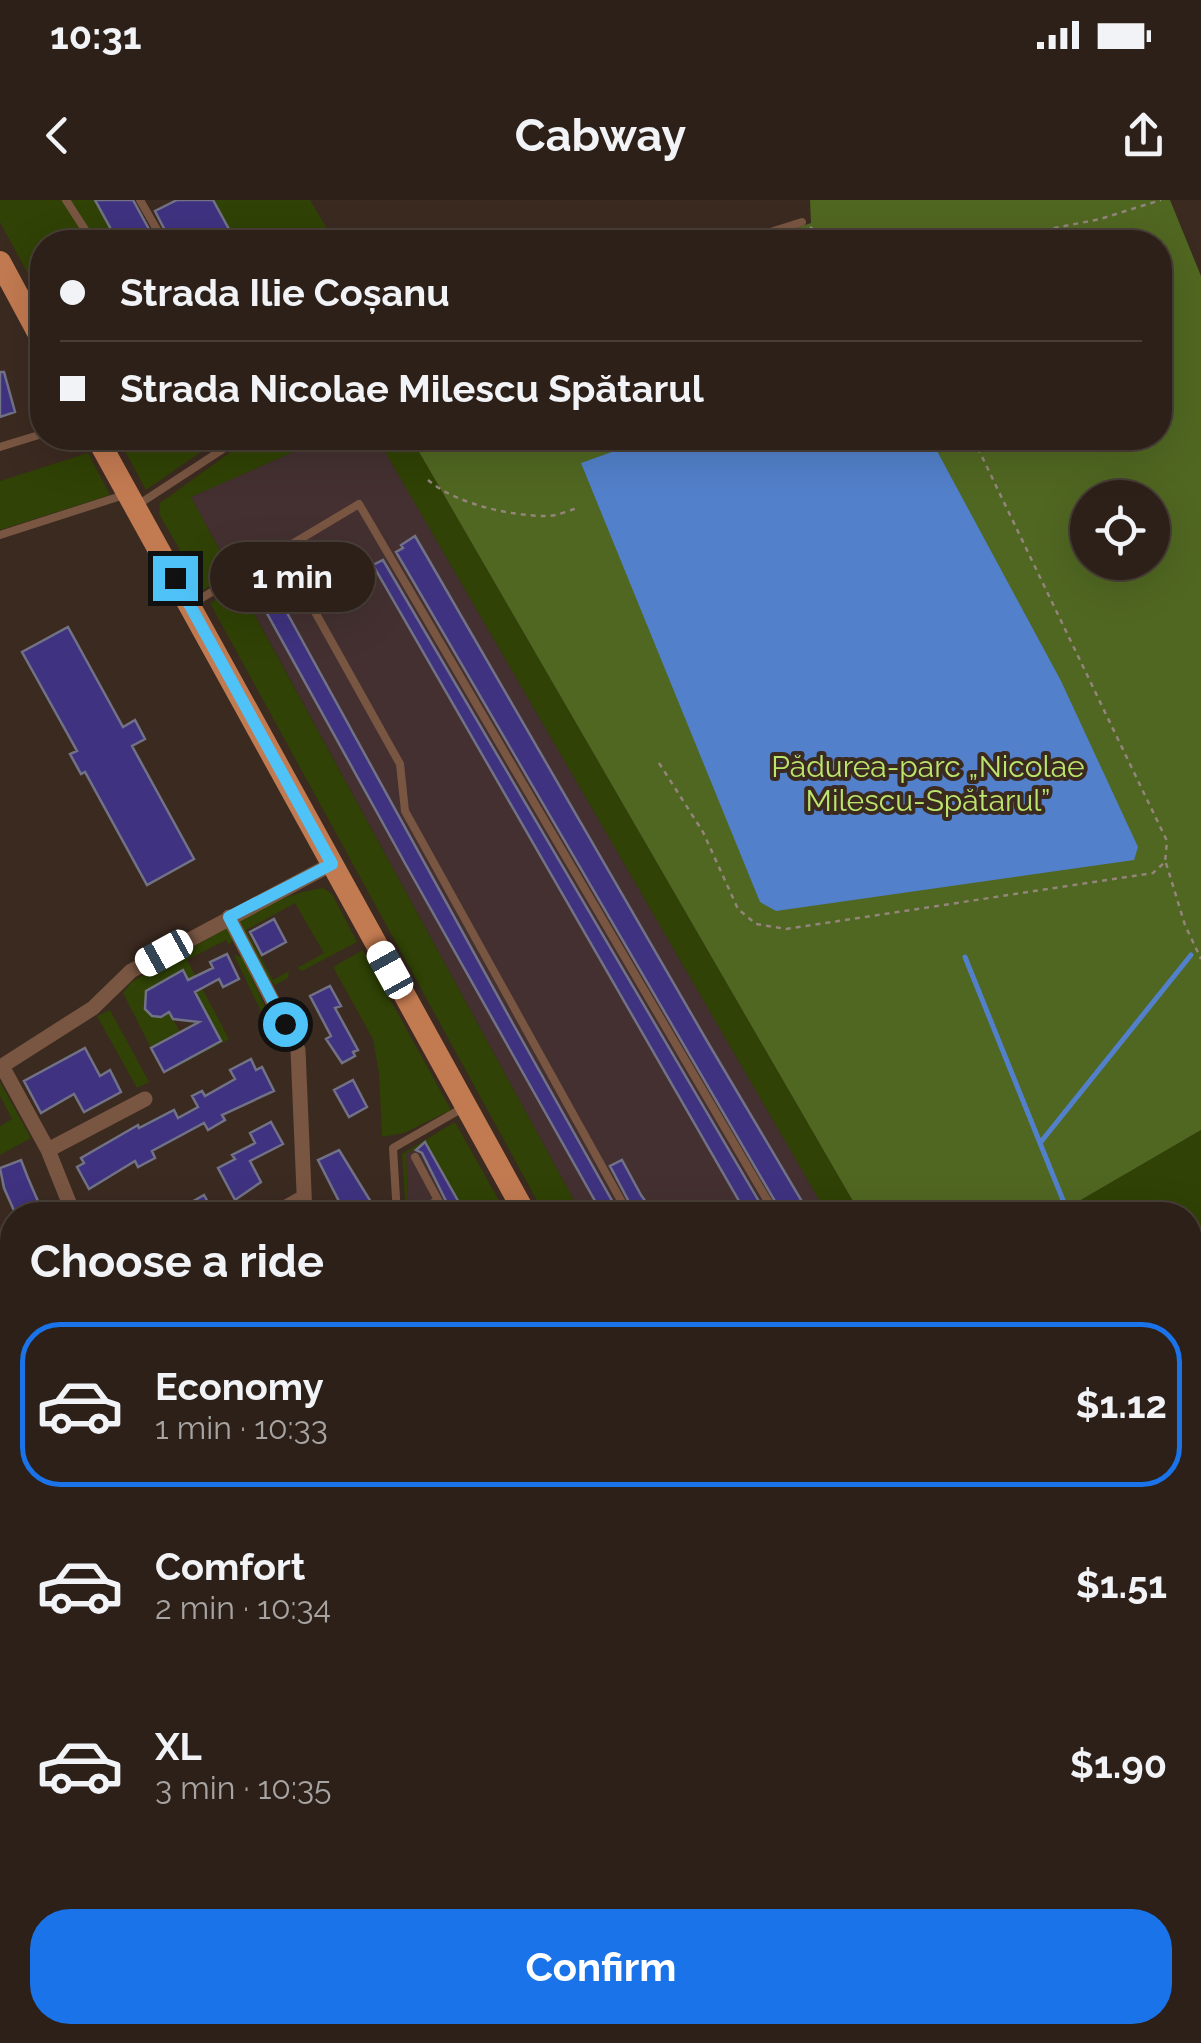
<!DOCTYPE html>
<meta charset="utf-8">
<style>
:root{--surface:#2c2018;--page:#342821;--text:#f1f3f6;--muted:#a6a3a2;--line:#483e37;--accent:#1a73e8}
body{margin:0;font-family:Raleway,sans-serif;background:var(--page);color:var(--text);height:100vh;display:flex;flex-direction:column;font-size:38px;white-space:nowrap}
*{box-sizing:border-box;margin:0}
p{font-size:32px;color:var(--muted)}
.icon{flex:none;width:55px;height:55px;fill:none;stroke:currentColor;stroke-width:2;stroke-linecap:round;stroke-linejoin:round}
.map{position:relative;flex:1;overflow:hidden}
.details{position:absolute;left:0px;top:1002px;width:1202px;height:842px;display:flex;flex-direction:column;background:var(--surface);border-radius:40px 40px 0 0;box-shadow:0 10px 40px #0002,0 0 0 2px var(--line)}
.details>*{flex:none}
.top-card{position:absolute;left:30px;top:30px;width:1142px;height:220px;border-radius:40px;box-shadow:0 10px 40px #0002,0 0 0 2px var(--line);display:grid;align-content:center;height:220px;padding:0 30px;background:var(--surface)}
.fabs{position:absolute;left:1070px;top:280px;display:grid;gap:20px}
.fabs a{display:grid;place-items:center;width:100px;height:100px;border-radius:50%;background:var(--surface);box-shadow:0 10px 40px #0002,0 0 0 2px var(--line);font-size:50px}
.end{position:absolute;width:45px;height:45px;margin:-22px;border:12px solid #4fc3f7;background:#111;box-shadow:0 0 0 5px #111}
.from{border-radius:50%}
.bubble{position:absolute;height:70px;border-radius:35px;background:var(--surface);box-shadow:0 10px 40px #0002,0 0 0 2px var(--line);font-size:32px;font-weight:700;line-height:70px;text-align:center}
.car{position:absolute;width:30px;height:60px;margin:-30px -15px;border-radius:12px;box-shadow:0 0 8px 2px #0007;background:linear-gradient(#fff 24%,#345 0 40%,#fff 0 76%,#345 0 86%,#fff 0)}
.top-card b{display:flex;align-items:center;gap:35px;height:95px;font-size:38px}
.top-card b+b{border-top:2px solid var(--line)}
.top-card i{width:25px;height:25px;background:var(--text)}
ul{padding:0;list-style:none}
li{display:flex;align-items:center;gap:30px;height:165px;margin:0 20px 15px;padding:0 10px;border:5px solid transparent;border-radius:40px}
li div{flex:1}
li b{display:block;font-size:38px}
li em{font-style:normal;font-weight:700}
li.active{border-color:var(--accent)}
li>.icon{width:90px;height:90px;stroke-width:1.5}
h2{padding:0 30px;font-size:45px;line-height:120px}
.action{display:flex;gap:20px;margin-top:auto;padding:20px 30px}
.action a{flex:1;height:115px;border-radius:40px;background:var(--accent);color:#fff;font-size:40px;font-weight:700;line-height:115px;text-align:center}
.status{display:flex;justify-content:space-between;align-items:center;height:70px;padding:0 50px;background:var(--surface);direction:ltr}
.status svg{height:28px;fill:currentColor}
header{display:flex;justify-content:space-between;align-items:center;height:130px;padding:0 30px;background:var(--surface);font-size:45px;font-weight:700}
.map>svg:first-child{display:block}
.industrial{fill:#443031}
.green{fill:#304205}
.forest{fill:#506721;fill-rule:evenodd}
.water{fill:#5280ca}
.lines{fill:none;stroke-linecap:round;stroke-linejoin:round}
.stream{stroke:#5280ca;stroke-width:5}
.building{fill:#3f3280;stroke:#727286;stroke-width:2.5}
.path{stroke:#93847c;stroke-width:2.5;stroke-dasharray:5 5;stroke-linecap:butt}
.service{stroke:#795642;stroke-width:8}
.minor{stroke:#795642;stroke-width:15}
.primary{stroke:#c27a51;stroke-width:22}
.route{stroke:#4fc3f7;stroke-width:12}
.labels{text-anchor:middle;stroke-width:8;stroke-linejoin:round;paint-order:stroke}
.park-label{font-size:30px;fill:#bbe56d;stroke:#3b2a20}
</style>
<div class="status"><b>10:31</b><svg viewBox="0 0 49 12"><path d="M0 12V9h3v3zM5 12V6h3v6zM10 12V3h3v9zM15 12V0h3v12zM26 1h20v11H26zM47 4h2v5h-2z"/></svg></div>
<header><svg class="icon" aria-label="back" viewBox="0 0 24 24"><path d="M15 5l-7 7 7 7"/></svg>Cabway<svg class="icon" aria-label="share" viewBox="0 0 24 24"><path d="M12 15V3M7 8l5-5 5 5M5 13v7h14v-7"/></svg></header>
<div class="map">
<svg width="1201" height="1843" viewBox="0 0 1201 1843">
<rect width="100%" height="100%" fill="#3b2a20"/>
<!-- industrial -->
<path class="industrial" d="M325 238H377L828 1015H582L191 297Z
M425 942 466 1015H409L406 954Z
M1190 1824 1200 1843H1021L1016 1833 1190 1832Z"/>
<!-- green -->
<path class="green" d="M0 0H95L118 42H42V100L0 22Z
M213 0H310L335 42H236Z
M118 238H221L146 290Z
M250 238H325L191 297 232 373 203 390 159 314 160 303Z
M377 238H411L861 1015H828Z
M88 253 110 295 0 330V281Z
M239 386 582 1015H545L210 403Z
M323 688 332 694 357 742 302 771 297 768 324 753 295 703 246 730 273 780 289 771 288 778 275 785 270 781 239 725 240 720C267 705 293 692 323 688Z
M227 728 233 740 229 745 226 740 187 760 229 839 165 873 221 840 183 771 146 791 145 809C154 817 159 818 169 812L180 832 151 848 123 793 131 782Z
M363 750 451 910 404 933 382 937 379 873 373 839 333 767Z
M234 755 242 757 270 817 265 820Z
M110 810 149 882 137 888 97 816Z
M0 882 31 938 0 955V926L12 919 0 896Z
M455 922 507 1015H466L425 943 406 954 409 1015H406L402 954Z
M1201 930V1086L1190 1091V1015H1055Z
M0 1450 12 1477V1519L0 1526Z
M1190 1540 1201 1559V1721L1190 1700Z
M0 1587 12 1588V1620L0 1626Z"/>
<!-- forest -->
<path class="forest" d="M810 0H1170L1201 76V930L1055 1015H861L411 238H1160V42H755L811 23ZM1088 298H1152V362H1088Z
M1201 1086V1559L1190 1540V1092Z"/>
<!-- water -->
<path class="water" d="M651 238H930L1061 481 1138 647 1134 660 776 711 760 702 581 263Z"/>
<g class="lines">
<!-- stream -->
<path class="stream" d="M965 757 1069 1015
M1040 943 1191 755
M1190 1468 1201 1517"/>
</g>
<!-- building -->
<path class="building" d="M95 0H133L156 42H118Z
M177 0H213L236 42H171L155 11Z
M0 172H4L15 212 0 217Z
M415 336 707 841 810 1015H783L396 352 403 348 401 345Z
M383 360 767 1015H749L742 1006 373 365Z
M269 380 512 822 620 1015H603L406 665 253 388Z
M68 427 123 527 135 520 145 539 132 546 194 659 147 685 85 572 81 574 70 554 77 551 22 452Z
M274 719 286 742 262 755 250 732Z
M227 754 239 779 223 787 219 779 195 792 221 841 164 872 151 848 199 822 173 819 169 812 161 817 152 816 145 809 146 791 183 770 188 780 213 768 210 762Z
M330 786 341 806 335 808 358 850 353 852 355 856 342 863 326 839 331 836 310 796Z
M85 848 100 876 110 870 121 892 84 912 74 894 41 913 24 881Z
M251 859 256 870 262 867 274 891 222 915 225 920 208 930 204 923 152 951 155 958 138 967 135 961 89 989 77 967 84 963 81 958 138 925 139 928 174 910 178 918 198 907 192 896 202 891 205 896 235 879 230 870Z
M353 880 367 907 349 917 334 890Z
M271 922 283 944 250 961 261 982 235 1000 218 968 235 959 232 955 255 943 250 933Z
M425 942 466 1015H453L422 953 416 950Z
M339 950 371 1002 346 1015 318 960Z
M21 960 28 978 44 1015H16L4 988 0 968Z
M622 960 641 995 655 1015H636L610 966Z
M204 995 215 1015H188L183 1007Z
M12 1186V1234L0 1208V1192Z
M12 1341V1431L0 1401V1346Z
M12 1554V1585L0 1592V1561Z
M12 1794V1842L0 1812V1799Z"/>
<g class="lines">
<!-- path -->
<path class="path" d="M810 27 831 42
M985 42 1100 19 1161 0
M428 280C456 304 510 316 547 316 557 316 568 311 577 308
M659 563 703 632 738 709 756 724 786 729 1153 673 1165 662 1167 641 973 238
M1166 663 1185 725 1201 759
M0 1423 7 1420
M0 1463 8 1460
M12 1473V1486
M0 1550 4 1559
M0 1630 12 1623
M0 1714 12 1707
M935 1832 941 1843"/>
<!-- service -->
<path class="service" d="M66 0 93 42
M140 0 164 42
M739 42 802 22
M207 238 217 253
M0 247 42 234
M139 304 240 238
M0 335 124 295
M281 351 400 564 405 611 629 1015
M190 405 359 304 776 1015
M415 957 446 1015
M397 1015 393 948 461 909
M419 1015 422 1010 438 1000
M0 1742 12 1735
M288 1832 294 1843
M475 1832 481 1843
M585 1832V1843
M691 1832 697 1843
M829 1832 839 1843
M1039 1832 1045 1843
M1094 1832 1100 1843
M1145 1832 1150 1843
M91 1843 93 1832
M238 1843 258 1832
M493 1843 513 1832"/>
<!-- minor -->
<path class="minor" d="M229 717 298 850 305 1015
M48 950 145 899
M74 1015 48 950 2 866 93 808 131 771 332 664
M272 1015 304 997
M0 1279 12 1301"/>
<!-- primary -->
<path class="primary" d="M0 62 42 140
M97 238 526 1015
M0 1674 12 1667
M974 1832 980 1843"/>
</g>
<g class="lines">
<!-- route -->
<path class="route" d="M175 378 332 664 229 717 285 824"/>
</g>
<g class="labels">
<!-- park labels -->
<g class="park-label">
<text x="928" y="577">Pădurea-parc „Nicolae<tspan x="928" dy="34">Milescu-Spătarul”</tspan></text>
</g>
</g>
</svg>
<div class="fabs">
<a><svg class="icon" aria-label="locate" viewBox="0 0 24 24"><circle cx="12" cy="12" r="6"/><path d="M12 2v4M12 18v4M2 12h4M18 12h4"/></svg></a>
</div>
<i class="end from" style="left:285px;top:824px"></i>
<i class="end" style="left:175px;top:378px"></i>
<div class="bubble" style="left:210px;top:342px;width:165px">1 min</div>
<i class="car" style="left:164px;top:753px;rotate:241deg"></i>
<i class="car" style="left:390px;top:770px;rotate:331deg"></i>
<div class="top-card">
<b><i class="from"></i>Strada Ilie Coșanu</b>
<b><i></i>Strada Nicolae Milescu Spătarul</b>
</div>
<section class="details">
<h2>Choose a ride</h2>
<ul>
<li class="active"><svg class="icon" aria-label="car" viewBox="0 0 24 24"><path d="M5 17H2v-5l4-1 3-4h7l3 4 3 1v5h-3M9 17h6M6 11h13"/><circle cx="7" cy="17" r="2"/><circle cx="17" cy="17" r="2"/></svg><div><b>Economy</b><p>1 min · 10:33</p></div><em>$1.12</em></li>
<li><svg class="icon" aria-label="car" viewBox="0 0 24 24"><path d="M5 17H2v-5l4-1 3-4h7l3 4 3 1v5h-3M9 17h6M6 11h13"/><circle cx="7" cy="17" r="2"/><circle cx="17" cy="17" r="2"/></svg><div><b>Comfort</b><p>2 min · 10:34</p></div><em>$1.51</em></li>
<li><svg class="icon" aria-label="car" viewBox="0 0 24 24"><path d="M5 17H2v-5l4-1 3-4h7l3 4 3 1v5h-3M9 17h6M6 11h13"/><circle cx="7" cy="17" r="2"/><circle cx="17" cy="17" r="2"/></svg><div><b>XL</b><p>3 min · 10:35</p></div><em>$1.90</em></li>
</ul>
<div class="action"><a>Confirm</a></div>
</section>
</div>
